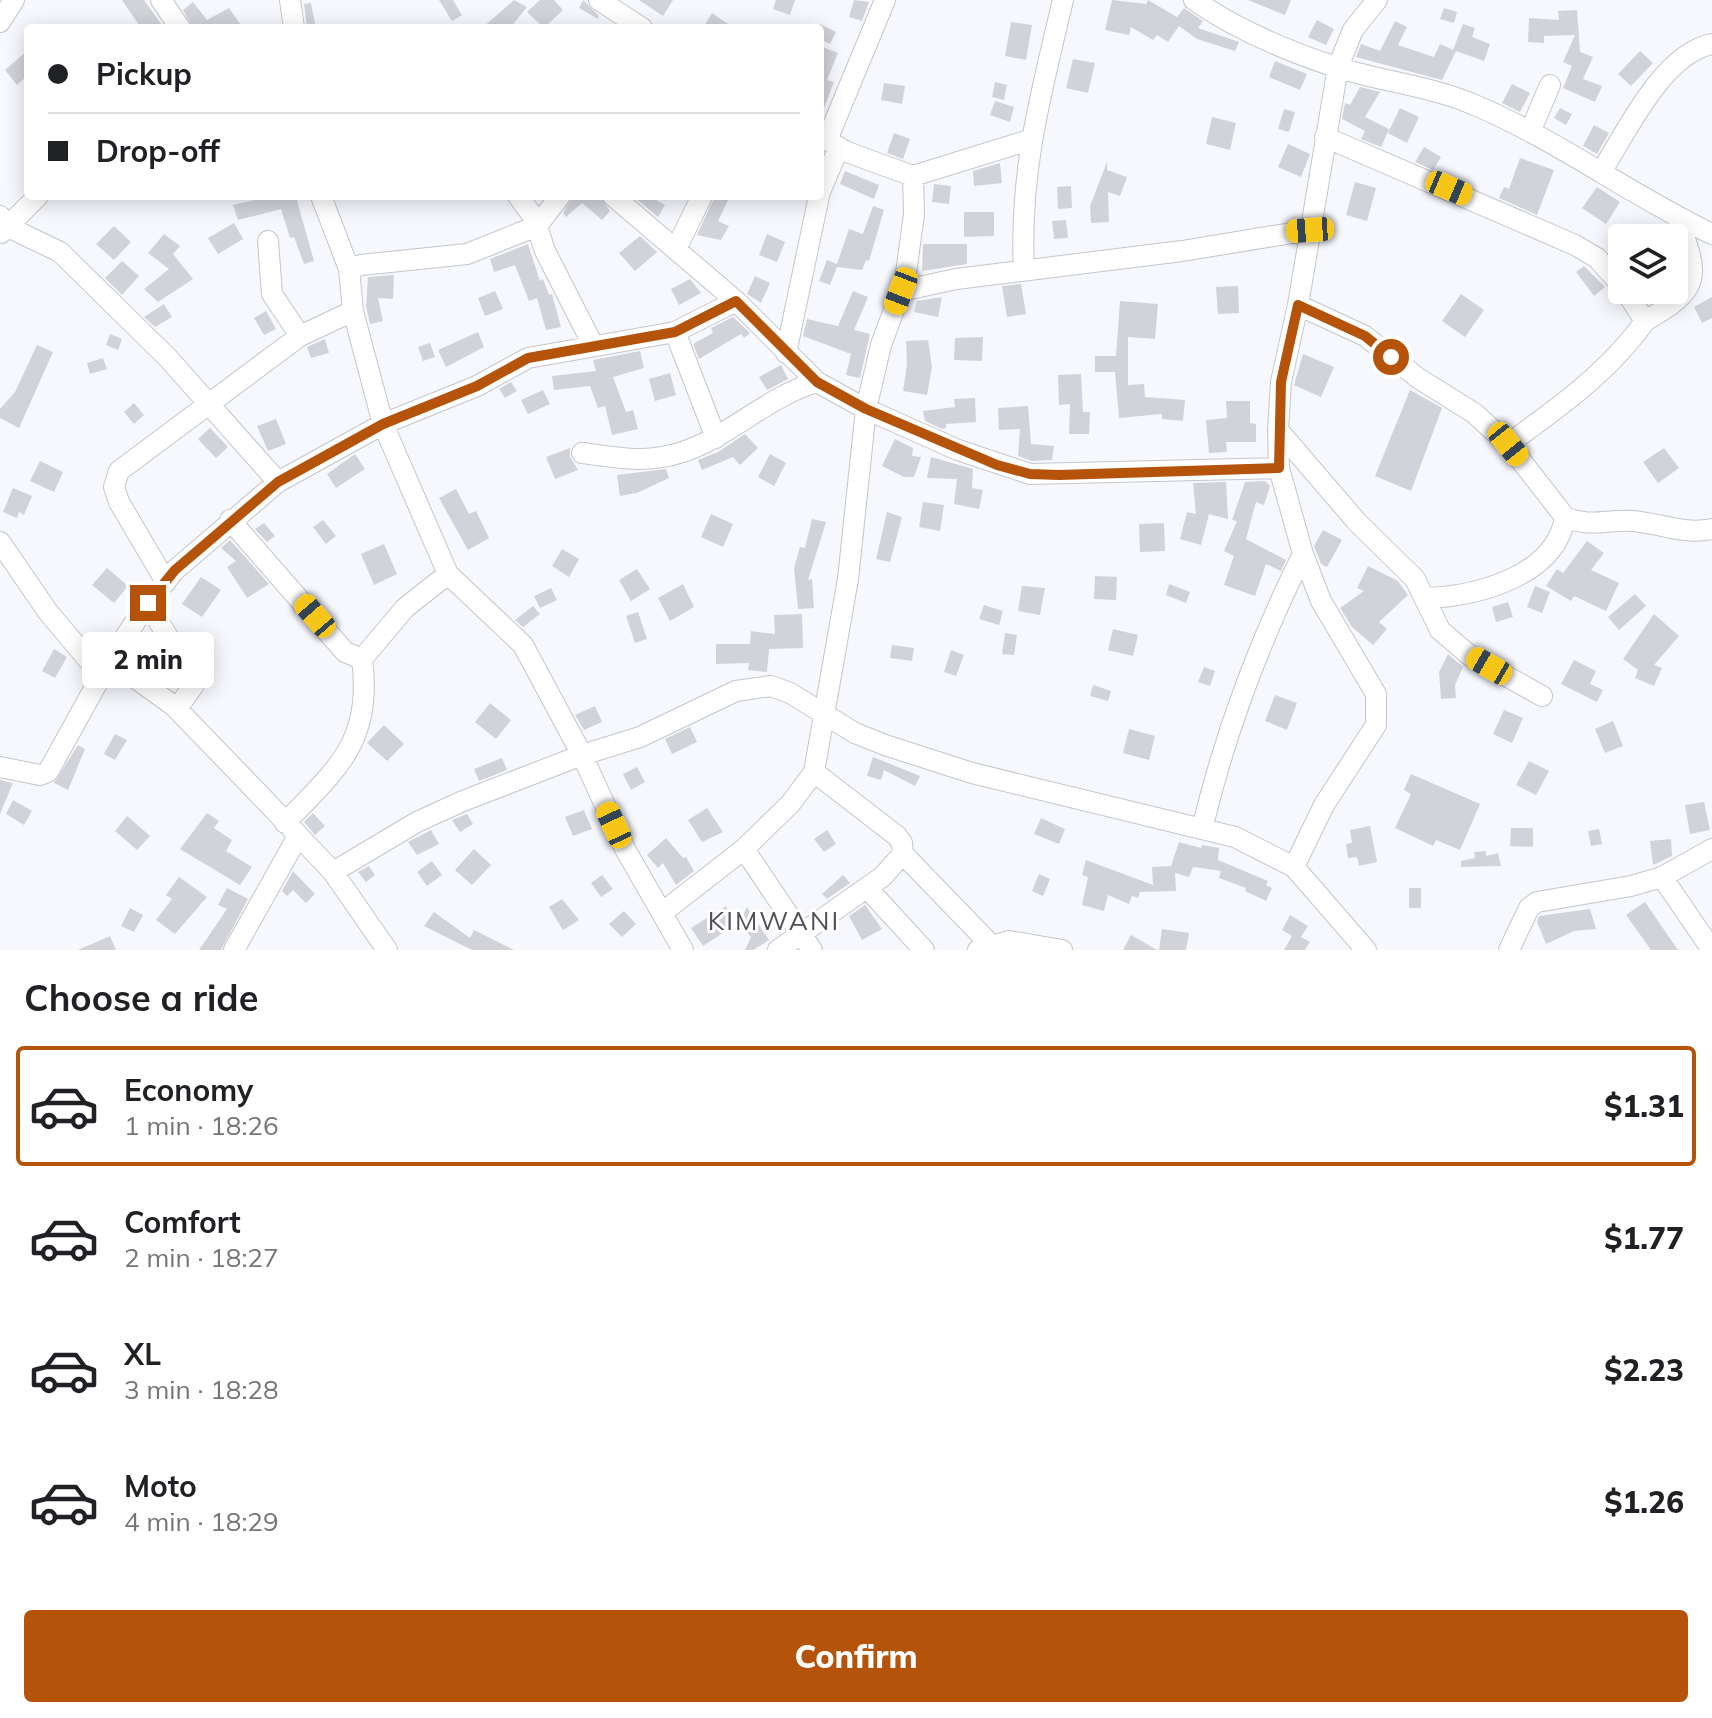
<!DOCTYPE html>
<meta charset="utf-8">
<style>
:root{--surface:#fff;--page:#f2f2f2;--text:#202124;--muted:#757577;--line:#e0e0e0;--accent:#b45309}
body{margin:0;font-family:Mulish,sans-serif;background:var(--page);color:var(--text);height:100vh;display:flex;flex-direction:column;font-size:30px;white-space:nowrap}
*{box-sizing:border-box;margin:0}
p{font-size:26px;color:var(--muted)}
.icon{flex:none;width:44px;height:44px;fill:none;stroke:currentColor;stroke-width:2;stroke-linecap:round;stroke-linejoin:round}
.map{position:relative;height:950px;overflow:hidden}
.side{display:flex;flex-direction:column;background:var(--surface);flex:1}
.side>*{flex:none}
.guide{position:absolute;left:24px;top:24px;width:800px;height:176px;border-radius:8px;box-shadow:0 4px 20px #0003;display:grid;align-content:center;height:176px;padding:0 24px;background:var(--surface)}
.fabs{position:absolute;left:1608px;top:224px;display:grid;gap:16px}
.fabs a{display:grid;place-items:center;width:80px;height:80px;border-radius:8px;background:var(--surface);box-shadow:0 4px 20px #0003;font-size:40px}
.end{position:absolute;width:36px;height:36px;margin:-18px;border:10px solid #b45309;background:#fff;box-shadow:0 0 0 4px #fff}
.from{border-radius:50%}
.bubble{position:absolute;height:56px;border-radius:8px;background:var(--surface);box-shadow:0 4px 20px #0003;font-size:26px;font-weight:800;line-height:56px;text-align:center}
.car{position:absolute;width:24px;height:48px;margin:-24px -12px;border-radius:10px;box-shadow:0 0 6px 2px #0007;background:linear-gradient(#f5c518 24%,#345 0 40%,#f5c518 0 76%,#345 0 86%,#f5c518 0)}
.guide b{display:flex;align-items:center;gap:28px;height:76px;font-size:30px}
.guide b+b{border-top:2px solid var(--line)}
.guide i{width:20px;height:20px;background:var(--text)}
ul{padding:0;list-style:none}
li{display:flex;align-items:center;gap:24px;height:120px;margin:0 16px 12px;padding:0 8px;border:4px solid transparent;border-radius:8px}
li div{flex:1}
li b{display:block;font-size:30px}
li em{font-style:normal;font-weight:800}
li.current{border-color:var(--accent)}
li>.icon{width:72px;height:72px;stroke-width:1.5}
h2{padding:0 24px;font-size:36px;line-height:96px}
.cta{display:flex;gap:16px;margin-top:auto;padding:16px 24px}
.cta a{flex:1;height:92px;border-radius:8px;background:var(--accent);color:#fff;font-size:32px;font-weight:800;line-height:92px;text-align:center}
.map>svg:first-child{display:block}
.building{fill:#d1d3d9}
.lines{fill:none;stroke-linecap:round;stroke-linejoin:round}
.minor-casing{stroke:#c3c6cb;stroke-width:22}
.minor{stroke:#fff;stroke-width:20}
.route{stroke:#b45309;stroke-width:10}
.labels{text-anchor:middle;stroke-width:6;stroke-linejoin:round;paint-order:stroke}
.quarter-label{font-size:26px;letter-spacing:2px;fill:#505257;stroke:#fff}
</style>
<div class="map">
<svg width="1712" height="950" viewBox="0 0 1712 950">
<rect width="100%" height="100%" fill="#f6f8fe"/>
<!-- building -->
<path class="building" d="M122 0H144L164 28H141Z
M439 0H453L462 15 452 21Z
M514 0 527 7 510 28H482Z
M540 0H554L563 10 544 28 527 12Z
M583 0 599 16 598 19 579 8Z
M639 0H673L663 16Z
M776 0H795L790 15 773 9Z
M854 0 869 2 862 21 849 17Z
M1112 0 1146 4 1148 0 1177 17 1184 8 1203 21 1198 28 1239 42 1235 51 1197 39 1179 26 1168 42 1157 35 1153 40 1131 27 1129 35 1105 30Z
M1248 0H1291L1285 15Z
M193 2 207 20 229 8 243 28H193L183 10Z
M311 3 316 28H307L304 4Z
M1444 8 1457 12 1454 23 1440 19Z
M1577 10 1580 52 1593 57 1583 79 1602 86 1595 102 1563 88 1572 66 1563 62 1575 35 1544 36V43L1528 42 1529 18 1559 20 1558 11Z
M712 13 734 28H703Z
M1317 20 1334 29 1326 45 1308 37Z
M1395 21 1407 27 1398 45 1434 57 1440 44 1456 51 1442 80 1356 57 1361 44 1380 51Z
M1011 22 1032 25 1026 60 1005 56Z
M820 24 836 32 830 44 820 39Z
M1463 24 1475 28 1472 37 1490 44 1484 61 1453 50Z
M820 46 838 53 827 80 834 82 821 116Z
M28 50V75L17 85 5 70Z
M1640 51 1653 63 1631 86 1618 74Z
M1073 59 1095 63 1088 93 1066 88Z
M1275 61 1307 74 1300 90 1269 77Z
M995 82 1007 85 1004 100 992 97Z
M884 83 905 86 902 104 881 100Z
M1512 84 1530 93 1520 112 1502 103Z
M1360 87 1380 92 1365 117 1389 129 1381 147 1361 139 1365 131 1342 119 1345 103 1350 105Z
M995 101 1014 107 1010 122 990 115Z
M1400 108 1419 117 1407 143 1388 133Z
M1560 108 1572 114 1566 125 1554 118Z
M1284 109 1295 112 1289 132 1278 129Z
M1212 117 1236 123 1230 150 1206 144Z
M1594 125 1609 133 1597 154 1583 146Z
M894 133 910 139 903 159 887 153Z
M1288 144 1310 154 1301 177 1278 167Z
M1424 147 1441 157 1433 170 1415 162Z
M1520 158 1554 170 1537 215 1499 198 1504 187 1509 189Z
M1107 162V170L1127 177 1120 196 1108 192 1109 222 1091 223 1090 206Z
M1000 163 1002 183 974 186 973 171Z
M845 171 879 185 874 199 840 184Z
M1355 182 1376 188 1367 221 1346 215Z
M934 184 951 186 949 204 932 202Z
M1071 186 1072 208 1058 209 1057 187Z
M1597 187 1620 202 1606 224 1582 208Z
M273 196H305L297 201 314 261 304 264 294 237 290 238 281 209 238 220 233 205Z
M573 196H600L610 211 602 220 582 203 566 217 563 213Z
M633 196H649L665 205 658 217Z
M715 196H730L718 221 729 226 721 240 697 235Z
M873 206 884 210 869 261 866 260 862 270 837 267 830 285 819 281 827 260 837 264 849 229 863 234Z
M964 212H994V236L964 237Z
M1066 220 1068 238 1054 239 1052 221Z
M234 223 243 239 218 254 208 238Z
M114 226 131 242 114 260 96 244Z
M164 234 180 246 173 254 193 279 158 302 144 289 169 269 148 253Z
M767 234 785 242 777 262 759 255Z
M640 236 657 252 635 271 619 253Z
M528 244 540 281 543 279 549 295 552 294 561 327 546 330 537 298 529 301 515 265 494 272 490 259Z
M923 244H967V264L922 271Z
M122 261 139 276 122 295 105 278Z
M1584 266 1605 287 1594 296 1576 272Z
M394 275 393 299 378 298 383 321 370 324 366 306 368 277Z
M755 276 770 283 761 303 747 294Z
M690 279 701 293 679 305 671 289Z
M1021 284 1026 314 1007 317 1002 286Z
M1238 286 1239 313 1218 314 1216 287Z
M495 291 503 309 485 316 478 298Z
M853 291 868 297 854 330 870 334 860 378 846 375 851 354 803 336 807 319 838 326Z
M1461 294 1484 310 1465 337 1442 321Z
M942 297 938 317 914 312 917 301Z
M1712 297V318L1702 323 1694 307Z
M1120 301 1158 304 1155 339 1128 337V385L1144 384 1145 397 1185 400 1183 421 1162 419V414L1119 418 1115 372H1095V356H1116Z
M164 304 172 317 155 327 144 317Z
M266 311 276 329 264 335 254 318Z
M733 317 750 333 744 338 741 334 699 359 693 344 713 333 711 328Z
M478 332 484 347 446 367 438 350Z
M110 334 122 339 118 350 106 345Z
M983 337 982 361 954 360 955 338Z
M325 339 329 353 311 358 307 347Z
M928 340 932 367 927 395 903 391 907 364 906 341Z
M430 343 435 357 423 361 418 347Z
M37 345 53 352 19 428 0 418V409L15 392Z
M640 351 644 368 613 377 626 412 633 410 638 429 612 435 605 406 598 408 590 386 554 390 552 376 596 371 593 360Z
M1303 354 1334 367 1321 397 1294 385Z
M103 358 107 369 90 374 87 363Z
M781 365 788 379 767 390 759 377Z
M670 373 676 395 655 401 649 379Z
M1081 374 1083 412H1090L1089 434H1069L1070 404 1059 405 1058 375Z
M511 382 517 391 505 398 499 389Z
M543 390 550 404 528 414 521 400Z
M1410 390 1442 408 1411 491 1375 476Z
M975 398 976 422 946 424V428L942 429 925 421 923 411 955 407 954 399Z
M1226 401H1250V423L1256 424V442H1226L1227 452 1209 453 1206 420 1227 418Z
M134 403 144 415 134 424 124 412Z
M1028 406 1031 444 1054 446 1052 460 1032 461 1018 456 1020 429 999 430 998 408Z
M276 419 286 444 268 451 257 426Z
M210 428 228 447 216 458 198 439Z
M745 434 758 448 740 465 733 457 702 470 698 460 718 452Z
M895 439 913 448 912 456 921 457 914 477H904L882 466Z
M570 448V457L578 470 555 479 546 457Z
M1664 448 1679 468 1658 483 1643 462Z
M355 454 365 469 336 488 327 474Z
M770 454 786 463 774 486 758 477Z
M931 457 973 469 972 488 983 490 979 509 954 504 957 479 927 478Z
M40 461 63 472 54 492 30 481Z
M666 469 669 478 637 493 620 496 617 475Z
M1265 481 1270 486 1264 505 1256 502 1246 539 1286 560 1281 571 1266 564 1255 596 1224 585 1234 556 1224 551 1237 521 1232 520 1245 482Z
M1226 482 1228 519 1209 514 1201 545 1180 539 1187 512 1196 514 1193 483Z
M13 488 32 496 24 515 19 512 17 518 3 512Z
M456 489 469 514 476 511 489 538 468 550 439 498Z
M923 502 944 505 940 531 919 527Z
M887 512 902 517 890 562 876 559Z
M711 514 733 524 723 547 701 537Z
M812 519 826 522 808 580 812 579 814 608 798 609 794 568 800 547 805 548Z
M323 520 336 536 326 544 313 527Z
M264 523 275 536 267 542 255 529Z
M1164 523 1165 551 1140 552 1139 524Z
M1323 530 1342 540 1327 567 1321 564 1314 546Z
M230 540 269 584 247 598 227 567 236 561 221 548Z
M1587 541 1604 553 1591 570 1619 583 1606 611 1574 596 1571 601 1546 586 1557 569 1563 573Z
M384 544 397 574 374 585 361 554Z
M562 549 579 559 569 577 552 566Z
M1368 566 1398 581 1408 595 1379 622 1387 629 1373 645 1352 627 1340 608 1364 591 1357 588Z
M107 568 128 586 114 603 92 585Z
M637 569 650 589 631 601 619 580Z
M1095 576 1117 577 1116 600 1094 599Z
M201 577 221 590 202 617 182 604Z
M683 584 694 607 670 621 658 598Z
M1169 584 1190 592 1186 603 1166 595Z
M1022 586 1045 588 1040 615 1018 611Z
M1535 586 1550 592 1542 613 1527 607Z
M551 588 557 600 540 608 534 596Z
M1635 594 1646 606 1619 630 1608 617Z
M1508 602 1513 617 1496 622 1492 607Z
M984 605 1003 611 999 625 979 619Z
M533 606 540 614 523 627 515 620Z
M638 612 647 639 635 643 626 616Z
M802 614 803 648 769 649 767 672 748 670 749 663 716 664V644H750L751 631 775 634 774 615Z
M1654 614 1679 636 1654 665 1662 668 1654 686 1635 678 1638 670 1623 659Z
M1113 629 1138 635 1133 656 1108 650Z
M1005 633 1017 635 1014 655 1002 654Z
M892 645 914 648 912 661 890 658Z
M54 649 67 657 55 678 42 671Z
M951 650 964 655 956 676 944 672Z
M1448 654 1463 667 1455 685 1456 698 1441 699 1439 672Z
M1574 660 1596 671 1590 684 1603 690 1597 702 1561 684Z
M1204 667 1215 671 1210 686 1198 682Z
M1093 685 1111 691 1108 701 1090 696Z
M1275 695 1297 703 1287 730 1265 721Z
M490 703 511 720 496 739 475 722Z
M595 706 602 722 584 730 575 715Z
M1504 710 1523 718 1512 743 1493 734Z
M1613 721 1623 746 1605 753 1595 729Z
M384 725 404 744 387 761 367 743Z
M690 727 697 742 672 754 665 739Z
M1129 729 1155 736 1149 760 1123 753Z
M115 734 127 740 115 760 104 754Z
M78 745 85 749 68 790 54 783Z
M873 757 920 776 915 786 884 770 881 780 867 776Z
M502 758 507 770 479 781 474 769Z
M1529 761 1549 771 1536 795 1516 785Z
M637 767 645 782 631 790 623 774Z
M1411 774 1480 804 1460 850 1436 840 1433 846 1395 828 1411 794 1404 790Z
M0 780 13 783 0 814Z
M13 800 32 811 24 825 6 814Z
M1704 802 1710 830 1690 834 1685 805Z
M707 808 723 832 702 842 688 820Z
M584 810 592 829 573 836 565 817Z
M207 813 219 821 214 828 232 840 226 851 252 867 240 885 180 849Z
M313 813 325 826 315 835 304 822Z
M467 814 473 824 460 832 452 820Z
M127 816 150 836 137 850 115 831Z
M1041 818 1065 829 1059 844 1034 834Z
M1370 826 1377 862 1359 866 1357 857 1348 858 1346 844 1352 843 1350 830Z
M1511 828H1533V847L1510 846Z
M1599 829 1602 844 1591 846 1588 831Z
M431 830 439 844 417 855 408 842Z
M827 830 836 844 824 852 814 839Z
M666 838 683 858 686 857 694 871 676 885 663 863 658 868 647 855Z
M1671 839 1672 856 1653 865 1650 841Z
M1179 842 1201 848 1202 845 1219 848 1218 860 1268 881 1266 885 1272 888 1266 901 1245 891 1246 888 1219 878 1221 871 1193 867 1189 877 1175 873 1176 891 1140 892 1138 898 1132 896 1129 904 1108 895 1104 911 1082 905 1088 877 1082 875 1086 860 1153 885 1152 867 1171 866Z
M474 849 491 865 472 885 455 870Z
M1486 851V856L1498 853 1501 866 1461 867V861L1475 858 1474 852Z
M432 861 442 875 427 886 417 872Z
M369 866 375 875 366 882 358 872Z
M293 871 315 894 306 903 293 890 287 896 282 891Z
M1039 874 1050 879 1043 896 1032 891Z
M602 875 613 889 601 897 591 883Z
M843 875 850 883 827 899 822 894Z
M179 877 207 897 175 934 156 920 172 899 166 895Z
M227 888 248 899 221 950H199L227 909 218 905Z
M1409 888H1421V908H1409Z
M562 899 579 920 563 930 549 907Z
M1645 902 1678 950H1651L1626 915Z
M865 905 882 929 862 940 849 916Z
M726 906 735 925 703 946 691 928Z
M747 907 769 940 753 950H745L751 937 739 923Z
M130 908 143 915 134 932 121 926Z
M1590 909 1596 929 1574 931 1546 944 1537 922 1539 916Z
M624 911 636 924 622 937 609 924Z
M434 912 470 938 474 930 514 950H472L424 926Z
M1290 915 1308 926 1301 937 1310 942 1305 950H1284L1292 936 1282 930Z
M1162 929 1189 933 1186 950H1159Z
M1131 935 1157 950H1123Z
M110 936 116 950H78Z"/>
<g class="lines">
<defs>
<path id="minor" d="M161 0 180 28
M290 0 294 28
M599 0 642 28
M1194 0C1237 30 1287 51 1336 67 1383 82 1432 86 1477 106 1559 141 1632 196 1712 234
M0 22 14 0
M1530 132 1550 85
M820 136 847 152 913 176 1029 140
M1325 137 1575 245 1597 258 1622 286
M827 140 885 0
M1601 172C1626 133 1663 53 1712 44
M820 192 839 147
M321 196 349 269 353 311 383 424 448 574 523 645 582 755 625 849 683 950
M518 196 538 223
M613 196 736 301 817 382 866 409 958 450 1030 474 1279 468
M0 216 8 227 60 252 168 358 278 482
M537 226 545 251 593 345
M1 233 38 196
M268 241 272 294 300 336
M677 247 702 196
M349 269 361 265 467 254 537 226 560 196
M1024 270C1019 173 1041 93 1063 0
M901 291 956 279 1182 251 1310 230
M1298 305 1365 336 1418 378 1474 413 1508 444 1565 517C1556 576 1477 596 1427 598
M1645 321C1702 288 1700 278 1677 217
M675 332 716 438
M786 353 819 196
M1278 430 1357 522 1415 579 1440 630 1469 655 1542 696
M1508 444C1557 409 1610 371 1645 321L1625 290
M582 453C608 456 636 462 662 457 720 448 761 398 817 382
M1565 517C1590 528 1607 519 1632 521 1660 523 1683 535 1712 529
M230 520 345 652 362 659 405 608 448 574
M0 542 48 612 101 675
M166 582 119 502 114 487 119 471 300 336 353 311
M148 603 190 675 193 686 177 709
M110 660 174 706 258 793 333 872 387 950
M0 767 40 775 48 772 110 660 147 604 175 570 278 482 383 424 477 386 528 358 675 332 736 301
M285 823C337 769 373 741 362 659
M1202 829C1225 733 1259 642 1303 554
M744 849 812 950
M903 854 990 944
M1294 867 1324 805 1376 725V694L1321 601 1303 554 1279 468 1278 430 1281 382 1298 305 1338 67 1353 30 1377 0
M333 872 417 822 463 801 582 755 640 737 736 691 771 686 790 693 855 733 885 745 972 773 1235 837 1294 867 1366 950
M1662 877 1712 950
M867 888 924 950
M663 912 744 849 791 803 814 772 848 579 866 409 881 345 905 280 914 214 913 176
M234 950 298 836
M778 950 882 877 903 854 902 843 897 836 814 772
M978 950 1009 941 1062 950
M1509 950 1529 908 1537 902 1631 886 1662 877 1712 849"/>
</defs>
<!-- minor casing -->
<use href="#minor" class="minor-casing"/>
<!-- minor -->
<use href="#minor" class="minor"/>
</g>
<g class="lines">
<!-- route -->
<path class="route" d="M148 603 175 570 278 482 383 424 477 386 528 358 675 332 736 301 817 382 866 409 997 465 1030 474 1059 475 1279 468 1281 382 1298 305 1365 336 1391 357"/>
</g>
<g class="labels">
<!-- quarter labels -->
<g class="quarter-label">
<text x="774" y="930">KIMWANI</text>
</g>
</g>
</svg>
<div class="fabs">
<a><svg class="icon" aria-label="layers" viewBox="0 0 24 24"><path d="M12 4l9 5-9 5-9-5zM3 14l9 5 9-5"/></svg></a>
</div>
<i class="end from" style="left:1391px;top:357px"></i>
<i class="end" style="left:148px;top:603px"></i>
<div class="bubble" style="left:82px;top:632px;width:132px">2 min</div>
<i class="car" style="left:1449px;top:188px;rotate:113deg"></i>
<i class="car" style="left:1310px;top:230px;rotate:266deg"></i>
<i class="car" style="left:901px;top:291px;rotate:201deg"></i>
<i class="car" style="left:1508px;top:444px;rotate:141deg"></i>
<i class="car" style="left:315px;top:616px;rotate:319deg"></i>
<i class="car" style="left:1489px;top:666px;rotate:300deg"></i>
<i class="car" style="left:614px;top:825px;rotate:335deg"></i>
<div class="guide">
<b><i class="from"></i>Pickup</b>
<b><i></i>Drop-off</b>
</div>
</div>
<section class="side">
<h2>Choose a ride</h2>
<ul>
<li class="current"><svg class="icon" aria-label="car" viewBox="0 0 24 24"><path d="M5 17H2v-5l4-1 3-4h7l3 4 3 1v5h-3M9 17h6M6 11h13"/><circle cx="7" cy="17" r="2"/><circle cx="17" cy="17" r="2"/></svg><div><b>Economy</b><p>1 min · 18:26</p></div><em>$1.31</em></li>
<li><svg class="icon" aria-label="car" viewBox="0 0 24 24"><path d="M5 17H2v-5l4-1 3-4h7l3 4 3 1v5h-3M9 17h6M6 11h13"/><circle cx="7" cy="17" r="2"/><circle cx="17" cy="17" r="2"/></svg><div><b>Comfort</b><p>2 min · 18:27</p></div><em>$1.77</em></li>
<li><svg class="icon" aria-label="car" viewBox="0 0 24 24"><path d="M5 17H2v-5l4-1 3-4h7l3 4 3 1v5h-3M9 17h6M6 11h13"/><circle cx="7" cy="17" r="2"/><circle cx="17" cy="17" r="2"/></svg><div><b>XL</b><p>3 min · 18:28</p></div><em>$2.23</em></li>
<li><svg class="icon" aria-label="car" viewBox="0 0 24 24"><path d="M5 17H2v-5l4-1 3-4h7l3 4 3 1v5h-3M9 17h6M6 11h13"/><circle cx="7" cy="17" r="2"/><circle cx="17" cy="17" r="2"/></svg><div><b>Moto</b><p>4 min · 18:29</p></div><em>$1.26</em></li>
</ul>
<div class="cta"><a>Confirm</a></div>
</section>
